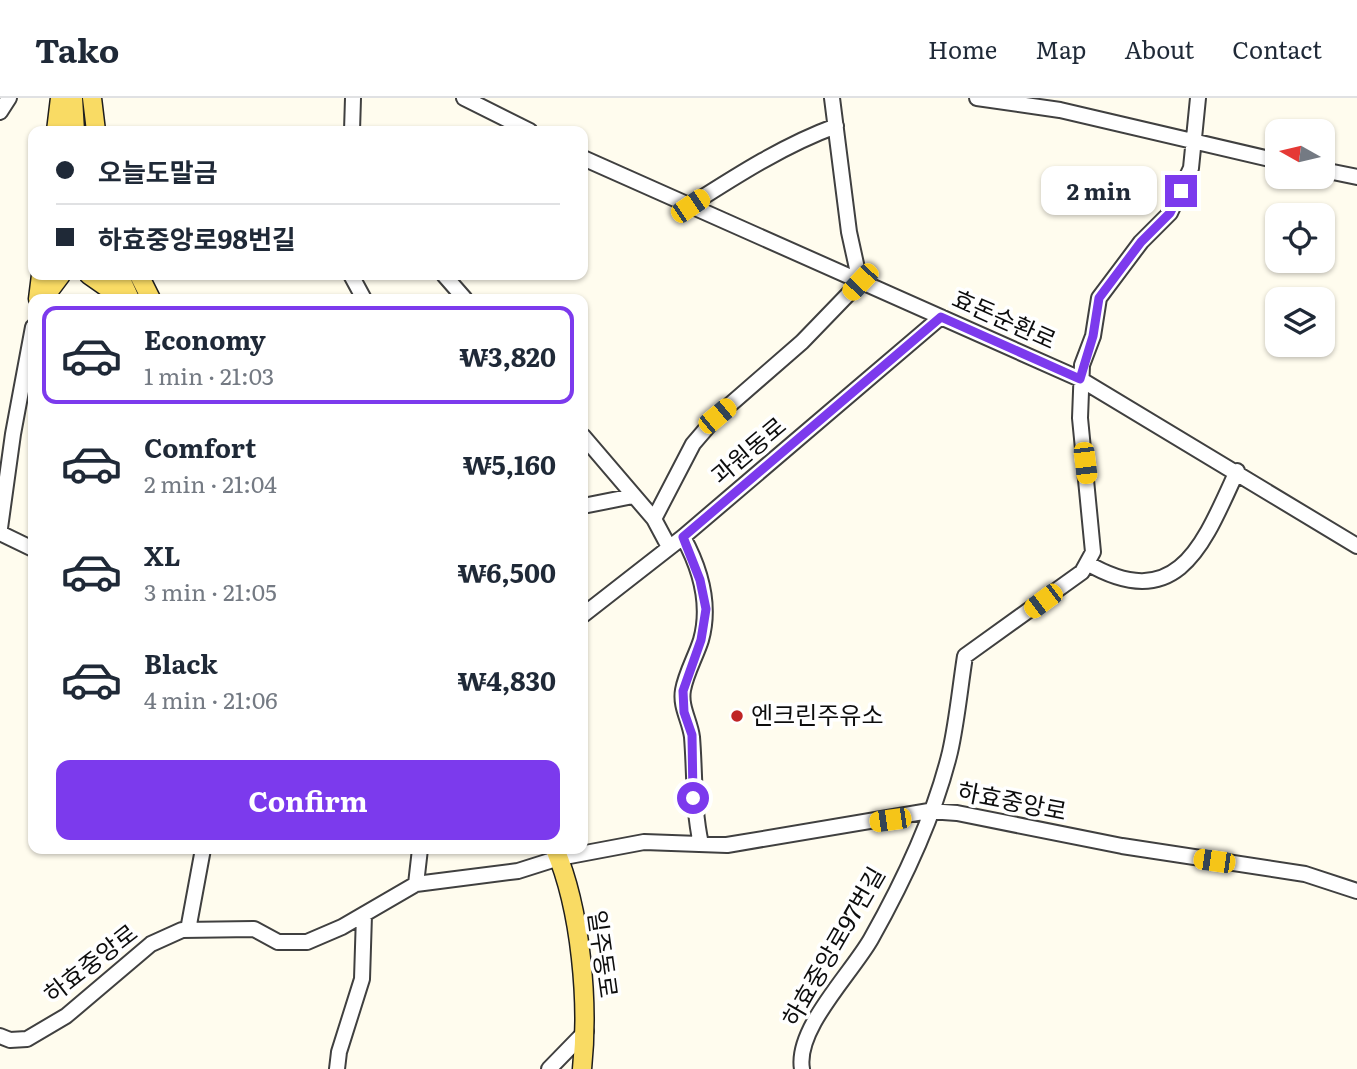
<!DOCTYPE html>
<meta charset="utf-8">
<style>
:root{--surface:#fff;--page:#f6f6f7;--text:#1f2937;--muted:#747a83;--line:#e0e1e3;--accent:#7c3aed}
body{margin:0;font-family:Literata,"Noto Sans KR",serif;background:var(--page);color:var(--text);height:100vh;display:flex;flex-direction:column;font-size:26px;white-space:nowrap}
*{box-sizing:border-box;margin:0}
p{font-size:23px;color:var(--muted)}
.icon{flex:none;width:38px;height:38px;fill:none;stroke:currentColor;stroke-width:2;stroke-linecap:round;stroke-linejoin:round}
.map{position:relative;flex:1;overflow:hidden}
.panel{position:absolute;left:28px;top:196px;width:560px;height:560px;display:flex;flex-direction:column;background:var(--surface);border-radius:14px;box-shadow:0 2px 5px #0004}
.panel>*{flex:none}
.guide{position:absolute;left:28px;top:28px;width:560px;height:154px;border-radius:14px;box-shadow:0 2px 5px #0004;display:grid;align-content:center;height:154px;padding:0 28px;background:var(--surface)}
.needle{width:46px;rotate:278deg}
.buttons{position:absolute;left:1265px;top:21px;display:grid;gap:14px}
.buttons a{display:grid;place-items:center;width:70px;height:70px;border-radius:14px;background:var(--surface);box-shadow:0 2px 5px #0004;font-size:35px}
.end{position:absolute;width:32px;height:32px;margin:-16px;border:9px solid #7c3aed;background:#fff;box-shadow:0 0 0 4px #fff}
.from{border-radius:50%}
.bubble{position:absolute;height:49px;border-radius:14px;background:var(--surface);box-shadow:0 2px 5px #0004;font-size:23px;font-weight:700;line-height:49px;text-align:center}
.car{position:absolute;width:21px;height:42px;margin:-21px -10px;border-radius:9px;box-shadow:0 0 5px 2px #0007;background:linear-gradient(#f5c518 24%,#345 0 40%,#f5c518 0 76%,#345 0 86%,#f5c518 0)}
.guide b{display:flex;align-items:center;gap:24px;height:66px;font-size:26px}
.guide b+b{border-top:2px solid var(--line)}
.guide i{width:18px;height:18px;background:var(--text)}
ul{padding:12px 0 0;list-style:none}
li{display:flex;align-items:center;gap:21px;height:98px;margin:0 14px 10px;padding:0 14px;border:4px solid transparent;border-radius:14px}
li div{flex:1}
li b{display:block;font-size:26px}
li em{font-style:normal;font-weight:700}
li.active{border-color:var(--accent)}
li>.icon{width:63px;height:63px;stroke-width:1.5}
.action{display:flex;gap:14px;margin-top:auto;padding:14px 28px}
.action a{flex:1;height:80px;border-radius:14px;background:var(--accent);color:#fff;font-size:28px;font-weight:700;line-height:80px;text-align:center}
header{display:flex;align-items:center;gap:42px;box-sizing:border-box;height:98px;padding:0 35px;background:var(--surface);border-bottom:2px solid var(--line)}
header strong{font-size:33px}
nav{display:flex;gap:38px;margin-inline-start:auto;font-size:24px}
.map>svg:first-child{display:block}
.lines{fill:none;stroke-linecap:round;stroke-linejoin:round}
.minor-casing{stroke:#404040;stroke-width:18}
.major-casing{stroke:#1e1e1e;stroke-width:21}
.minor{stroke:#fff;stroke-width:14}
.major{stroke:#f9db64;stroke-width:18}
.route{stroke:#7c3aed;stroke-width:9}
.poi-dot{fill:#bf2425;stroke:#fff;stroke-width:2.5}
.labels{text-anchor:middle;stroke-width:7;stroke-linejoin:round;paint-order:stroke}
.street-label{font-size:24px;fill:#0d0d0d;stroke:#fff}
.poi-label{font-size:24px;fill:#0d0d0d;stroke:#fff;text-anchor:start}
</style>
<header>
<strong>Tako</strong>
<nav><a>Home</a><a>Map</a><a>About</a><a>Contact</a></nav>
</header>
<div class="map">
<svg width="1357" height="971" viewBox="0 0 1357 971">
<rect width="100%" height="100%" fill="#fffcee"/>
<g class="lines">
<defs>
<path id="minor" d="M464 0 530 33
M977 0 1060 12 1278 63
M0 14 9 0
M352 33 353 0
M583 60 1080 281 1357 448
M1323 72 1357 79
M689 108C736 78 784 47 836 28
M351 177 364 201
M444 177 465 201
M583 338 654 421 669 449
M583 408 633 398
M654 421 693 346 717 318 802 244 860 184 849 134 832 0
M0 430 13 336 33 229
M0 435 33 451
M683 439C700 470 711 506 701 542 696 558 686 575 683 592 680 609 690 623 692 639 695 676 693 710 701 746
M1087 465C1178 518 1204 445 1237 373
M583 517 683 439 941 219
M416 786 420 751
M188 832 203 751
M0 938 10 942 27 941 66 918 151 846 182 832 254 831 278 844H307L342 829 416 786 518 773 559 760 644 744 727 747 929 713 957 715 1122 748 1305 776 1357 793
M337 971 339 954 362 881 364 817
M549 971 586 933
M802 971C795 931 851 876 871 841 902 786 935 716 950 654 957 623 960 590 965 558L1082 474 1093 454 1080 320 1082 267 1093 238 1099 200 1141 144 1170 115 1191 70 1198 0"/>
<path id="major" d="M73 0 75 33
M92 0 96 33
M56 33 60 0
M89 177 109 191 116 201
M119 177 130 201
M139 177 151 201
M38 201 41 177
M43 201 61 177
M555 751C581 812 589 905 582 971"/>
</defs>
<!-- minor casing -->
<use href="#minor" class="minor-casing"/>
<!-- major casing -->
<use href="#major" class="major-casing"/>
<!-- minor -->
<use href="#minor" class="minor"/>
<!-- major -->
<use href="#major" class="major"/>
</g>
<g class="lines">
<!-- route -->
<path class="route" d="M693 700 692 637 684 614 683 593 701 542 706 511 700 482 683 439 941 219 1080 281 1093 238 1099 200 1141 144 1170 115 1181 93"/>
</g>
<!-- markers -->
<circle class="poi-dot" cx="737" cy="618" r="7"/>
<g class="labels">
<!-- street labels -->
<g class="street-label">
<text transform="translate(1004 222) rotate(24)" y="8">효돈순환로</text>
<text transform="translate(749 353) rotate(-40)" y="8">과원동로</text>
<text transform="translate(1012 704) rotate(11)" y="8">하효중앙로</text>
<text transform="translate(834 849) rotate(-60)" y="8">하효중앙로97번길</text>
<text transform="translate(602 856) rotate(82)" y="8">일주동로</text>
<text transform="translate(91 866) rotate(-38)" y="8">하효중앙로</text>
</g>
<!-- poi labels -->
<g class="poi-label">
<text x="751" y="626">엔크린주유소</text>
</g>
</g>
</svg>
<div class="buttons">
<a><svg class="needle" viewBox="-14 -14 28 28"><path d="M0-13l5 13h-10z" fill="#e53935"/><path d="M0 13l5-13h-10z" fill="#747a83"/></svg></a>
<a><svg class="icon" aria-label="locate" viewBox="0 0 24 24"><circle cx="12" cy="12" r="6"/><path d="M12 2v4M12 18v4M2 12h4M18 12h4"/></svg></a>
<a><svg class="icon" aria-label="layers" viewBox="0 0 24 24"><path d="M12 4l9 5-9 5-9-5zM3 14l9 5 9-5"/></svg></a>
</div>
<i class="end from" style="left:693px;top:700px"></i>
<i class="end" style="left:1181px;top:93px"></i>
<div class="bubble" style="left:1041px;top:68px;width:116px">2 min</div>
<i class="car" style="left:690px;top:108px;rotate:56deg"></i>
<i class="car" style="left:860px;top:184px;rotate:223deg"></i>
<i class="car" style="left:717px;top:318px;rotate:50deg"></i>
<i class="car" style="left:1085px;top:365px;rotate:173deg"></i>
<i class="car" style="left:1043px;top:503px;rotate:233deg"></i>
<i class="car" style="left:890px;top:722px;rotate:262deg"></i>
<i class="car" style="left:1214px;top:763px;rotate:278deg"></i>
<div class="guide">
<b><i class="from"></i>오늘도말금</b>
<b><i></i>하효중앙로98번길</b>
</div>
<section class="panel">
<ul>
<li class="active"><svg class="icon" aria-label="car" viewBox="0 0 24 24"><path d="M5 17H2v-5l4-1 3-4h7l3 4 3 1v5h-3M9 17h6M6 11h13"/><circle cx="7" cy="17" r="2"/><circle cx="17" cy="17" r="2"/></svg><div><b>Economy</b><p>1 min · 21:03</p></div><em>₩3,820</em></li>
<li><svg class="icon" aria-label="car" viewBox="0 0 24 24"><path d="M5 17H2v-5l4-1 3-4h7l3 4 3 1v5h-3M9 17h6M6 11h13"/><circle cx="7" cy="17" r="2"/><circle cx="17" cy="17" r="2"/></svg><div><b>Comfort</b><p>2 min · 21:04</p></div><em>₩5,160</em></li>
<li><svg class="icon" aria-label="car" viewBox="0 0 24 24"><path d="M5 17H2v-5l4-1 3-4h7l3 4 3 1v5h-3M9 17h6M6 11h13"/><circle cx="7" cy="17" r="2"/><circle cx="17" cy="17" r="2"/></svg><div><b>XL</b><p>3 min · 21:05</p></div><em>₩6,500</em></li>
<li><svg class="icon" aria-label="car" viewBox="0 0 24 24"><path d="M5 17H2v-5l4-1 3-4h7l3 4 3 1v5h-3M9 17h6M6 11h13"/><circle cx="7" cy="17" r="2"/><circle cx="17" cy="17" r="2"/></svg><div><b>Black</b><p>4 min · 21:06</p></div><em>₩4,830</em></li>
</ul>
<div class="action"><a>Confirm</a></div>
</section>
</div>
